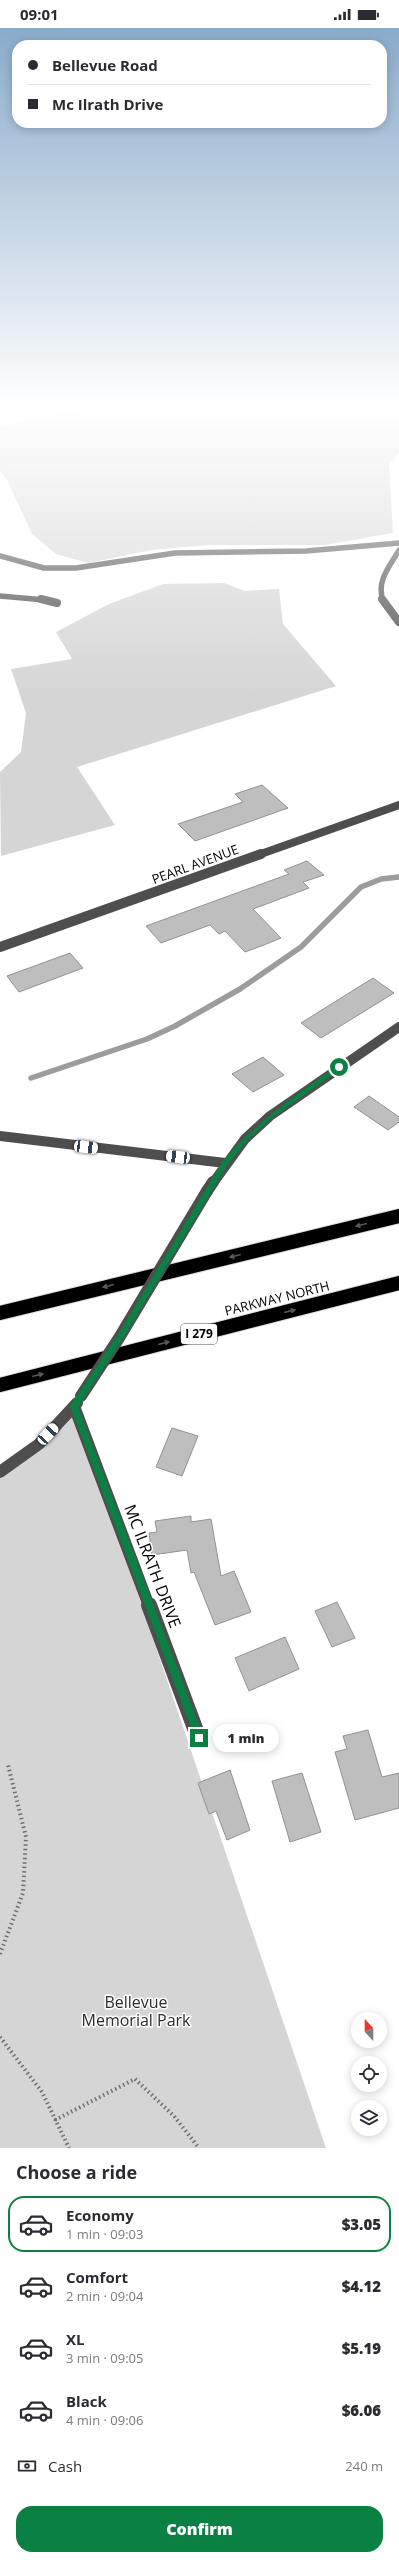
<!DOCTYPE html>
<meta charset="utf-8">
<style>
:root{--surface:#fff;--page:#f2f2f3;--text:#2b2b33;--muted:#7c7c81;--line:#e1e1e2;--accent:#0b8043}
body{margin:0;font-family:"Open Sans",sans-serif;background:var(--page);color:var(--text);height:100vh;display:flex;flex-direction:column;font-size:15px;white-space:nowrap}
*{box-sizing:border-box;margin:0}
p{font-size:13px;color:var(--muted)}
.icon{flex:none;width:22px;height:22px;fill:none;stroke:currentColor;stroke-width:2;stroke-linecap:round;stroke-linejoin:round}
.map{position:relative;height:2120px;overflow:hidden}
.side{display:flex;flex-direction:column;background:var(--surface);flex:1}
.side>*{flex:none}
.hud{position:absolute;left:12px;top:12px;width:375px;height:88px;border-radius:16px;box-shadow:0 2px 10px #0003;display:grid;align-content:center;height:88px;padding:0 16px;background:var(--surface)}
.needle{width:26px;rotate:339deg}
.buttons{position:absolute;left:351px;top:1984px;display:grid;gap:8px}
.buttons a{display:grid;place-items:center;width:36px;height:36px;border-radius:50%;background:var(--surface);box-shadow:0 2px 10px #0003;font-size:20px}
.end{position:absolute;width:18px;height:18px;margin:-9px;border:5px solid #0b8043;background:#fff;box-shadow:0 0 0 2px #fff}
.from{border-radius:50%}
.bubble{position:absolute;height:28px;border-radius:14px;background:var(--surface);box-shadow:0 2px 10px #0003;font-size:13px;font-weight:800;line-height:28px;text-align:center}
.car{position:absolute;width:12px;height:24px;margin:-12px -6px;border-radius:5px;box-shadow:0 0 3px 1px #0007;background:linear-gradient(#fff 24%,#345 0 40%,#fff 0 76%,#345 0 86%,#fff 0)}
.hud b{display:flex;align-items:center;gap:14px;height:38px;font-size:15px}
.hud b+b{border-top:1px solid var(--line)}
.hud i{width:10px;height:10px;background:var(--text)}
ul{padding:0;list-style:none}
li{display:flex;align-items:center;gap:12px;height:56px;margin:0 8px 6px;padding:0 8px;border:2px solid transparent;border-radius:16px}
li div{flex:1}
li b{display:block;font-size:15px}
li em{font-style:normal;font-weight:800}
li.on{border-color:var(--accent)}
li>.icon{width:36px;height:36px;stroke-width:1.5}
h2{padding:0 16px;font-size:18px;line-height:48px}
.pay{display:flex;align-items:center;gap:10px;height:44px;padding:0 16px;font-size:15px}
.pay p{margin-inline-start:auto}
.action{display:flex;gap:8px;margin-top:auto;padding:8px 16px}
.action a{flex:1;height:46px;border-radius:16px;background:var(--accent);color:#fff;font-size:16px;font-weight:800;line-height:46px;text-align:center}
.status{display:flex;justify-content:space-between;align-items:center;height:28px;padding:0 20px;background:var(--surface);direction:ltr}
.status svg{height:11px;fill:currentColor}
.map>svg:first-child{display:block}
.green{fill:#d5d5d5}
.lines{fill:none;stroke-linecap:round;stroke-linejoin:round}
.stream{stroke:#9c9c9c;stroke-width:5.5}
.building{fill:#bebebe;stroke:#929292}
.highway-casing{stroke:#dbdbdb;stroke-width:16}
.path{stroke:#707070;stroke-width:4;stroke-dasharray:1.5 3;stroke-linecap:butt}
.minor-far4{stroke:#4e4e4e;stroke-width:5.5}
.minor-far3{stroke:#4e4e4e;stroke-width:8}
.minor-far2{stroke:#4e4e4e;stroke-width:10}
.minor-far1{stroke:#4e4e4e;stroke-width:12}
.minor{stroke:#4e4e4e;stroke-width:16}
.highway{stroke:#000;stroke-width:14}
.minor-bridge{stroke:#4e4e4e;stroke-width:12}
.oneway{fill:#595959}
.route{fill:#0b8043}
.labels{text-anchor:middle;stroke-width:3;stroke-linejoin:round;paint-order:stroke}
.shield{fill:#fff;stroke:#4c4c4c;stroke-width:1}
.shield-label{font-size:12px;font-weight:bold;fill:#000}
.street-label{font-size:13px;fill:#000;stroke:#fff}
.near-street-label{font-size:16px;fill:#000;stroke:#fff}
.near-park-label{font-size:16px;fill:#2c2c2c;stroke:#fff}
</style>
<div class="status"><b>09:01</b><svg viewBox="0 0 49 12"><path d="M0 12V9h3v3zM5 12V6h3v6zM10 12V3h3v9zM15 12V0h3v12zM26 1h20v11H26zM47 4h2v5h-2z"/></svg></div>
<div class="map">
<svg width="399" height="2120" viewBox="0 0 399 2120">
<rect width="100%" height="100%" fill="#fff"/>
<!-- green -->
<path class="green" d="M74 373H399V425L389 436 393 505 325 517H207L152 522 88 535 56 526 32 506 7 452 0 443V398L80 380Z
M224 555 245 563 279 561 283 596 336 658 77 739 115 797 1 828 0 744 21 724 26 685 11 641 72 631 56 604 109 576 163 556Z
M74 1378 326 2120H0V1444Z"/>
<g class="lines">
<!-- stream -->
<path class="stream" d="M31 1050 147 1011 175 998 240 961 301 919 361 859 381 851 399 849"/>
</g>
<!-- building -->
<path class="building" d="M262 757 288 780 195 813 178 796 243 774 235 766Z
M307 833 324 847 303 854 309 860 253 881 281 910 264 917 245 924 225 903 219 906 210 897 161 915 146 898 289 846 284 842Z
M70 925 83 940 19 964 7 948Z
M373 950 394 965 321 1010 301 995Z
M263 1029 284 1047 253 1064 232 1046Z
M369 1068 399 1089V1094L388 1102 354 1079Z
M172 1400 198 1408 182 1448 156 1439Z
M191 1488V1494L211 1491 221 1548 234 1543 251 1584 215 1597 194 1544 191 1545 187 1522 152 1527 149 1505 157 1504 155 1493Z
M337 1574 355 1610 332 1619 315 1583Z
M285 1609 299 1641 249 1663 235 1630Z
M368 1702 382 1749 399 1745V1780L355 1792 335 1724 347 1721 343 1708Z
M230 1742 250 1802 227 1812 216 1783 209 1786 198 1755Z
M302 1745 321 1804 290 1814 272 1753Z"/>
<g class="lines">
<defs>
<path id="highway" d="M0 1285 399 1188
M0 1357 399 1255"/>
</defs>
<!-- highway casing -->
<use href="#highway" class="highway-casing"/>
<!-- path -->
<path class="path" d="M0 1926 23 1865 26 1809 8 1737
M0 2009 42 2064 69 2120
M55 2092 135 2051 174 2088 199 2120"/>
<!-- minor-far4 -->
<path class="minor-far4" d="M0 528 44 540H76L175 525 306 523 399 515
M0 568 45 572
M383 572C376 553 390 538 399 522"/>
<!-- minor-far3 -->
<path class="minor-far3" d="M41 571 57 575
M382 571 399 594
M258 827 399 777"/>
<!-- minor-far2 -->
<path class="minor-far2" d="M0 919 261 826
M0 1108 225 1135
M213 1155 245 1111 270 1088 399 999"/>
<!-- minor-far1 -->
<path class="minor-far1" d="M207 1163 213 1154
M74 1378 149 1578
M0 1444 39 1416 77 1375"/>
<!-- minor -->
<path class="minor" d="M149 1577 199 1711"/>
<!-- highway -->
<use href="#highway" class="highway"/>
<!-- minor-bridge -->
<path class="minor-bridge" d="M81 1368 119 1310 207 1163"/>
</g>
<!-- one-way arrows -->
<defs><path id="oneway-solid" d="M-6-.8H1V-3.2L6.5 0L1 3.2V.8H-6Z"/></defs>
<g class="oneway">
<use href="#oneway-solid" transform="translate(361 1197) rotate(166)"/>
<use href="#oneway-solid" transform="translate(235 1228) rotate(166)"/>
<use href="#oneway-solid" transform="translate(108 1258) rotate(166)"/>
<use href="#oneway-solid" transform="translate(290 1283) rotate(-14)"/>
<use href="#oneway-solid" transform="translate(164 1315) rotate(-14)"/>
<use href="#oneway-solid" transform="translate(38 1347) rotate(-14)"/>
</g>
<!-- sky -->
<linearGradient id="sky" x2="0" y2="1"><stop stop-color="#89aaca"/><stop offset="0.56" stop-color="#fff"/><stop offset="1" stop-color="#fff" stop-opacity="0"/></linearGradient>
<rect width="399" height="670" fill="url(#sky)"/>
<!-- route -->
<path class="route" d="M337 1038 343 1039 272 1090 247 1113 228 1136 122 1312 78 1379 204 1710 199 1715 195 1710 70 1378 117 1308 223 1133C256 1094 296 1067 337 1038Z"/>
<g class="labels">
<!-- shield labels -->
<rect class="shield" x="181" y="1296" width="36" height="20" rx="3"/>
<g class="shield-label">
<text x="199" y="1310">I 279</text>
</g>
<!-- street labels -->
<g class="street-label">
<text transform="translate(195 836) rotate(-20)" y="5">PEARL AVENUE</text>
<text transform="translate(277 1270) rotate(-14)" y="5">PARKWAY NORTH</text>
</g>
<!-- near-street labels -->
<g class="near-street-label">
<text transform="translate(153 1538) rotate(69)" y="6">MC ILRATH DRIVE</text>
</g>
<!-- near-park labels -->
<g class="near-park-label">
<text x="136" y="1980">Bellevue<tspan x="136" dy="18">Memorial Park</tspan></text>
</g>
</g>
</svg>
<div class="buttons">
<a><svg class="needle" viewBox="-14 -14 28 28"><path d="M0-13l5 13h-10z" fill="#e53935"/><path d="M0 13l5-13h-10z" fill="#7c7c81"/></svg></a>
<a><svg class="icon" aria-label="locate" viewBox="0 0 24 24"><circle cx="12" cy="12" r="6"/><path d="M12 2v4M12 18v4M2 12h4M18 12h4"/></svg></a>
<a><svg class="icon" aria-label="layers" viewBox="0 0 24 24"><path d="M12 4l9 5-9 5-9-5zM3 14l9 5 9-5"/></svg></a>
</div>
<i class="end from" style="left:339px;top:1039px"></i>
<i class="end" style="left:199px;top:1710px"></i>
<div class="bubble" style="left:213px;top:1696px;width:66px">1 min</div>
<i class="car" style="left:86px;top:1119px;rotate:97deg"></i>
<i class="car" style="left:178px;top:1129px;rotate:277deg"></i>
<i class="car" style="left:48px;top:1406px;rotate:43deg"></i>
<div class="hud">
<b><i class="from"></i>Bellevue Road</b>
<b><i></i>Mc Ilrath Drive</b>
</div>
</div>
<section class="side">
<h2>Choose a ride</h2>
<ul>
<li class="on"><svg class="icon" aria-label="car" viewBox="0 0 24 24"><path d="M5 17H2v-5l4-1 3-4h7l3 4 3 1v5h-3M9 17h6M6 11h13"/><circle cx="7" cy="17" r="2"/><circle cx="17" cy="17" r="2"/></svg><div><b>Economy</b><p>1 min · 09:03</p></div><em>$3.05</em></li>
<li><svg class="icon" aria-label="car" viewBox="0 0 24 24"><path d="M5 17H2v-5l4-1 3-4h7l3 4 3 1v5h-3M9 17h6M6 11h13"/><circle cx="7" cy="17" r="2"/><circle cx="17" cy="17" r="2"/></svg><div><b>Comfort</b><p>2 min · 09:04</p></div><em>$4.12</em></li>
<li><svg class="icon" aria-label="car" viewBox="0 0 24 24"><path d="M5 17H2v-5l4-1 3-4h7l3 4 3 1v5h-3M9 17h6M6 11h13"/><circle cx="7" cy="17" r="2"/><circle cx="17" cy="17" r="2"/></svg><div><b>XL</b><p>3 min · 09:05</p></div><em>$5.19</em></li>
<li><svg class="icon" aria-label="car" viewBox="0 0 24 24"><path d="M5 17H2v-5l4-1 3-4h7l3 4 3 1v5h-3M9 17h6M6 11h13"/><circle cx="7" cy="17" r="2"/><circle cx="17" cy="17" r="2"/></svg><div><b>Black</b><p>4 min · 09:06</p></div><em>$6.06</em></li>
</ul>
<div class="pay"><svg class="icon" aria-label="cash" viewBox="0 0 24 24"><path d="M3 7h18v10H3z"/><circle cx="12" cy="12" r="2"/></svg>Cash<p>240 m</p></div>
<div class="action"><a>Confirm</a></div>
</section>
